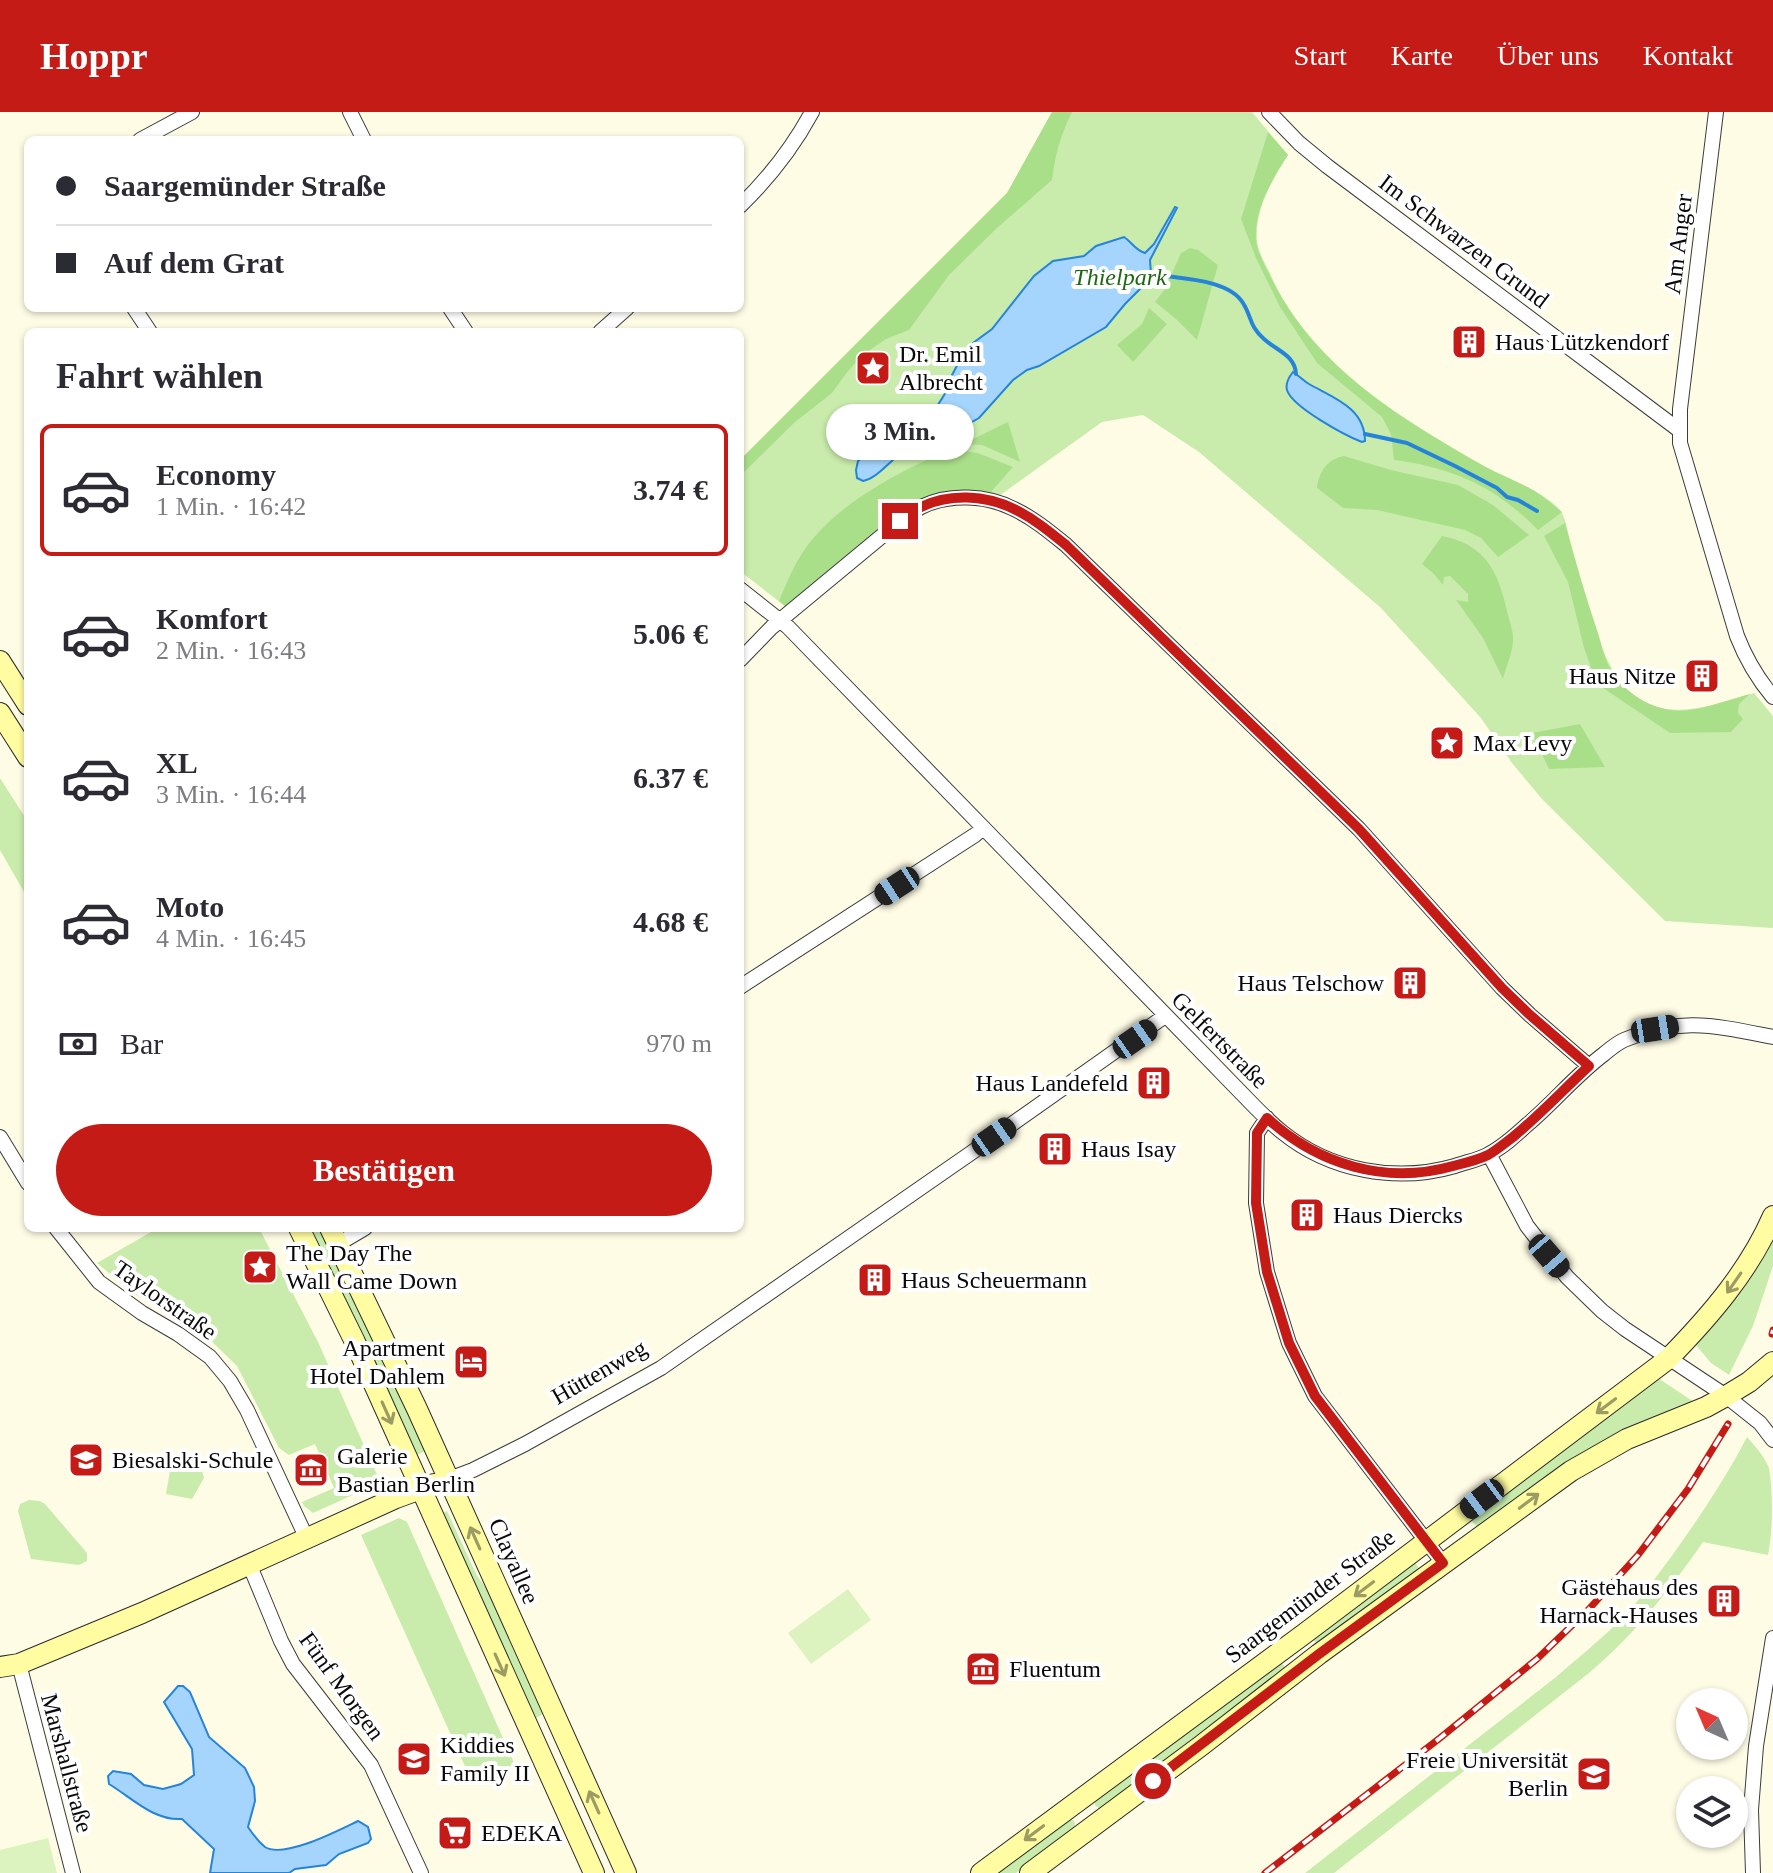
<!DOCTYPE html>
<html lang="de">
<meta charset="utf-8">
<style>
:root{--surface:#fff;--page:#f2f2f3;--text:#2b2b33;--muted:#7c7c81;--line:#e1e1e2;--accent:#c51b16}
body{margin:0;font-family:Georgia,serif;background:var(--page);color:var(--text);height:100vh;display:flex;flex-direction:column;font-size:30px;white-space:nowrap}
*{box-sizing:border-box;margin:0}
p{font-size:26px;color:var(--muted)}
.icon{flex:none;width:44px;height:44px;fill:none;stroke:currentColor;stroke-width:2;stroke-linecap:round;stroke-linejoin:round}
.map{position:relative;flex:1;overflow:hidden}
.panel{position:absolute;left:24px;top:216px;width:720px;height:904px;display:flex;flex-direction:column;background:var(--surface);border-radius:12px;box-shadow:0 2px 6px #0004}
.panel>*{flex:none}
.top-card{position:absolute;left:24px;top:24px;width:720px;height:176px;border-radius:12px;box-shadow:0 2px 6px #0004;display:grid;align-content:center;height:176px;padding:0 32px;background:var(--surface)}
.needle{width:52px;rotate:316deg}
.tools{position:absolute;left:1676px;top:1576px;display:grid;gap:16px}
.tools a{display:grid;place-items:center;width:72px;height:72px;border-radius:50%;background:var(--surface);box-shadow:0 2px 6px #0004;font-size:40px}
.end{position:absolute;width:36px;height:36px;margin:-18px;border:10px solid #c51b16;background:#fff;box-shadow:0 0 0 4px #fff}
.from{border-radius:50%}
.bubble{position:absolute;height:56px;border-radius:28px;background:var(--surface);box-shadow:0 2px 6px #0004;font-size:26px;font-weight:800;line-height:56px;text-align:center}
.car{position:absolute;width:24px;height:48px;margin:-24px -12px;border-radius:10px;box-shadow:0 0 6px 2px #0007;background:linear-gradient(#222 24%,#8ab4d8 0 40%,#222 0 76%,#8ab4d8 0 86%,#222 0)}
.top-card b{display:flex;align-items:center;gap:28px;height:76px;font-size:30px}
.top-card b+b{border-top:2px solid var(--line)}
.top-card i{width:20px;height:20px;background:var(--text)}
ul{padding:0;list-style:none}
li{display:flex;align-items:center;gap:24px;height:132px;margin:0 16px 12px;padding:0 16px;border:4px solid transparent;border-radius:12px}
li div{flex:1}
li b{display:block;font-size:30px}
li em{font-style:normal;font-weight:800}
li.on{border-color:var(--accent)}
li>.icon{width:72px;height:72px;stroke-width:1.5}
h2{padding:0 32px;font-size:36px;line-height:96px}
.pay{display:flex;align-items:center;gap:20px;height:88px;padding:0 32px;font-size:30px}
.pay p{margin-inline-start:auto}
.button{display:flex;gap:16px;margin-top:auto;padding:16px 32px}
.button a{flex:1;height:92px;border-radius:48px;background:var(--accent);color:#fff;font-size:32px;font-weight:800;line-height:92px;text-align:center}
header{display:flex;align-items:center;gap:48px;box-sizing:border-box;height:112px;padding:0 40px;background:var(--accent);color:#fff}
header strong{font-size:38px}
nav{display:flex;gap:44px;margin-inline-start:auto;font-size:28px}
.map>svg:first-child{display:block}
.green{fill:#c9ecac}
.forest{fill:#aadf8a}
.pitch{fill:#ddf3bf}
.water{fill:#a5d5fc;stroke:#2584da;stroke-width:2}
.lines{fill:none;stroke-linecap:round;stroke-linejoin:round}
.stream{stroke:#2584da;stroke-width:4}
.street-casing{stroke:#3c3c3c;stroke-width:16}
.secondary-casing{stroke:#2b2b2b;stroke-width:22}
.street{stroke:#fff;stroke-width:14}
.secondary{stroke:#fffca1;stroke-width:20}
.rail-casing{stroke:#c51b16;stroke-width:7}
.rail{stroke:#fff;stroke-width:4;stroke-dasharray:12;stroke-linecap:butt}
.oneway{stroke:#9d9b64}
.route{stroke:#c51b16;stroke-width:10}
.labels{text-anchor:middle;stroke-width:8;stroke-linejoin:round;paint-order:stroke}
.street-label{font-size:24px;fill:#090909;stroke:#fff}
.park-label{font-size:24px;font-style:italic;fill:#206615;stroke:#fff}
.poi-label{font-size:24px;fill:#090909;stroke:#fff;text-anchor:start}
</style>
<header>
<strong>Hoppr</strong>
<nav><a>Start</a><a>Karte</a><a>Über uns</a><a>Kontakt</a></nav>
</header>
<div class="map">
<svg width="1773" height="1761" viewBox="0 0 1773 1761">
<rect width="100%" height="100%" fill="#fffce6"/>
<!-- green -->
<path class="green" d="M1052 0H1252L1288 43C1272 68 1255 97 1257 127 1257 138 1265 151 1270 161 1309 253 1399 304 1482 353 1506 367 1541 377 1560 398 1566 405 1568 423 1571 433 1582 474 1600 556 1632 582 1669 612 1714 592 1754 581L1773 604V816L1665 809 1542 687 1512 651 1481 606 1381 496 1199 340 1143 303 1102 310 999 384C935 363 903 397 857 435 833 455 810 475 786 495L740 459V348L1007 81Z
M0 666 28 710V787L0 738Z
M158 1116H259L318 1230 378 1365 375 1373 313 1401 304 1394 302 1390 334 1376 315 1332 289 1343 279 1336 237 1254 203 1221 177 1204 134 1182 97 1151Z
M308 1116H322L428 1338 414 1344Z
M1773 1125V1154L1753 1214 1729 1263 1711 1251 1695 1232Z
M1658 1266 1694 1290 1478 1416 1470 1407Z
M1747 1325C1756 1335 1764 1344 1769 1356 1773 1379 1773 1419 1768 1443L1703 1430C1669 1479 1634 1523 1589 1561L1334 1761H1305L1556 1565C1579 1545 1604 1525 1625 1503 1642 1485 1656 1465 1671 1445 1699 1406 1725 1367 1747 1325Z
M172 1347 202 1359 204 1366 192 1387 166 1382Z
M29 1388 40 1389 45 1392 87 1441V1449L79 1453 31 1447 18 1399 20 1392Z
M447 1399 477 1464 493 1485 545 1601 534 1607 441 1402Z
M399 1406 407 1410 515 1653 473 1672 361 1423Z
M1414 1449 1420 1458 1319 1535 1312 1526Z
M1280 1551 1285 1554 1283 1561 1100 1697 1095 1693V1688Z
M1069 1707 1073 1708 1075 1711 1074 1717 1016 1761H997Z"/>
<!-- forest -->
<path class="forest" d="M1052 0H1072C1061 22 1055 43 1052 68L997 116 949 163 909 218 886 227 860 245 845 263 832 281 795 310 740 364V348L1007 81Z
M1268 20 1288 43C1272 67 1254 98 1256 128 1257 142 1276 176 1284 189 1331 265 1408 311 1484 354 1500 363 1517 369 1533 378 1543 384 1553 393 1562 400L1538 418C1496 375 1454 356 1394 348L1391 322 1382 305 1317 251 1280 195 1256 146 1241 107Z
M1190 136 1198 138 1218 153 1197 228 1176 207 1155 190 1165 177 1181 141Z
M1149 196 1167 212 1133 250 1117 233 1142 212Z
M1008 310 1020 350 982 333 963 332Z
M949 337 978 341 1013 355 990 381C927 369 902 398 858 435 834 455 810 475 786 495L779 489C787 470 795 450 807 434 843 387 897 362 949 337Z
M1344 344 1391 358 1458 373 1493 393 1529 423 1498 445 1481 426 1465 418 1377 398 1343 396 1317 376C1319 360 1327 347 1344 344Z
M1565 411C1575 447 1585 483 1597 518 1602 533 1605 551 1615 564 1632 587 1661 602 1690 598 1710 595 1731 587 1750 582L1739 592 1738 601 1743 607 1731 620 1670 621 1603 576 1593 561 1584 536 1568 470 1544 424Z
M1442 424C1485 432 1498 459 1507 499 1509 508 1514 520 1513 530 1512 542 1506 555 1503 567L1483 526 1456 488 1468 490V482L1450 464 1444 465 1443 473 1434 462 1422 452Z
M1580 612 1605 655 1549 657 1532 621Z"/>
<!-- pitch -->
<path class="pitch" d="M848 1477 871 1508 811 1552 788 1521Z
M48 1726 57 1761H0V1738Z"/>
<!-- water -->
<path class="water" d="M1175 95 1177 96 1150 148 1151 162 1144 173 1125 192 1106 215 1039 254 1027 258 1013 268 979 306 970 311 935 313 931 311 928 305 934 299 946 280 951 265 961 246 973 231 992 217 1034 164 1053 149 1084 144 1096 134 1124 125C1132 130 1135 138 1145 141L1154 132Z
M1293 260C1299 264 1304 269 1309 272 1334 286 1365 296 1365 329L1362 330C1346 324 1292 295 1287 278 1285 271 1289 265 1293 260Z
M918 309 920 310 930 320C920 329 910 335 899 343 887 352 877 366 863 369L857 366 856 358 858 349 876 333 902 315Z
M178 1574H183L190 1580 209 1625 245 1656 254 1675 255 1689 248 1715C252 1721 259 1730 265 1735 284 1747 339 1718 358 1709L368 1715 371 1727 368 1731 339 1742 326 1753 295 1757 289 1761H210L214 1737 182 1707C154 1709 132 1686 109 1672L108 1664 113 1659 131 1662 144 1673 163 1677 181 1672 194 1663 192 1637 164 1590Z"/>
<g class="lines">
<!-- stream -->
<path class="stream" d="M1151 162C1177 167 1228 166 1243 191 1252 205 1249 214 1264 227 1277 239 1295 243 1296 262
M926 316 931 311
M1365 322 1407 331 1455 354 1497 376 1507 385 1518 388 1537 399"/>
<defs>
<path id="street" d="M350 0 364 28
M1269 0 1299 31 1327 54 1679 318
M1716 0 1680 297V331L1737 524C1746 547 1757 566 1773 585
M140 28 192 0
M740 94C770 65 792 37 812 0
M134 196 150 220
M450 196 466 220
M600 220 627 196
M740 477 788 515 1255 995C1264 1004 1273 1013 1282 1020 1330 1059 1396 1071 1455 1054 1466 1050 1479 1048 1489 1042 1503 1035 1516 1023 1528 1012 1554 990 1576 963 1604 942 1610 937 1617 931 1624 928 1679 904 1717 914 1773 925
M740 548 772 515 900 409C907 404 914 399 921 395 949 381 987 383 1014 397 1033 406 1050 420 1066 433L1359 717 1502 876 1530 903 1589 954
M740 875 975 723 983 716
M1267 1006 1257 1021 1256 1091 1267 1160 1289 1231 1315 1284 1443 1451
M0 1025 28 1071
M1489 1042 1527 1114 1567 1165 1602 1199 1625 1217 1726 1284 1760 1311 1773 1328
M56 1116 99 1170 142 1201 178 1222 210 1245 230 1269 247 1298 307 1427
M338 1132 365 1116
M449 1367 473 1358 525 1332 661 1256 971 1041 1165 904
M250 1454 281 1529 293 1552 371 1653 421 1761
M19 1552 73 1761
M1753 1761 1751 1698 1756 1634 1773 1526"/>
<path id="secondary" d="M0 549 28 593
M0 601 28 645
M299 1116 355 1230 594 1761
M330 1116 417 1297 626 1761
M0 1555 19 1552 142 1501 396 1386 434 1372
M981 1761 1304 1522 1668 1247C1710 1204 1749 1159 1773 1104
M1030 1761 1202 1633 1319 1542 1571 1359 1627 1327 1706 1295 1726 1284 1749 1270 1773 1250"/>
</defs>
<!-- street casing -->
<use href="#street" class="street-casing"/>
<!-- secondary casing -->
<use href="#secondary" class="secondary-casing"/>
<!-- street -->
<use href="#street" class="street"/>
<!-- secondary -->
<use href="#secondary" class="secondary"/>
<defs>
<path id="rail" d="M1772 1222 1773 1218
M1265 1761 1440 1626 1537 1547 1589 1497 1638 1443 1688 1377 1728 1312"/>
</defs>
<!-- rail casing -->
<use href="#rail" class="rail-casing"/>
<!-- rail -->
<use href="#rail" class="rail"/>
</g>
<!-- one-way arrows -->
<defs><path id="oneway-shaft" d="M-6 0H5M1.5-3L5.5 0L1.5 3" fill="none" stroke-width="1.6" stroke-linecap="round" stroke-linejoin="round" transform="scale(2)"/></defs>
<g class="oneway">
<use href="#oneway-shaft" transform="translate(1734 1171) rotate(125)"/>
<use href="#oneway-shaft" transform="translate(1606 1294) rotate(143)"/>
<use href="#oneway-shaft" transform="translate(387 1301) rotate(66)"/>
<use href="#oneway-shaft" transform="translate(1529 1389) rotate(-37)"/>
<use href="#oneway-shaft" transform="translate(475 1426) rotate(-114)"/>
<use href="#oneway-shaft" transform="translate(1364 1477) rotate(143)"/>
<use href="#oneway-shaft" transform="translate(500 1553) rotate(66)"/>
<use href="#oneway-shaft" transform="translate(594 1690) rotate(-114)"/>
<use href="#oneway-shaft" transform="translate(1034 1721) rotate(143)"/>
</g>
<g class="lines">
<!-- route -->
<path class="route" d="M900 409C907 404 914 399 921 395 949 381 986 383 1014 397 1033 406 1050 420 1066 433L1359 717 1502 876 1530 903 1589 954C1564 977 1540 1003 1513 1025 1505 1031 1497 1038 1488 1043 1478 1048 1465 1051 1453 1054 1386 1073 1318 1053 1267 1006L1257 1021 1256 1091 1267 1160 1289 1231 1315 1284 1443 1451 1319 1542 1153 1669"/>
</g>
<!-- icons -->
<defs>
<symbol id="building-square" viewBox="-11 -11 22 22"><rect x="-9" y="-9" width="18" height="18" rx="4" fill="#c51b16" stroke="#fff"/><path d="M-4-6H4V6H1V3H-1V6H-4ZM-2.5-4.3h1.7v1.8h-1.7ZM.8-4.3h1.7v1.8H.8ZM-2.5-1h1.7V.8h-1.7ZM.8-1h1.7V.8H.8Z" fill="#fff"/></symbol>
<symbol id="sight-square" viewBox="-11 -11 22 22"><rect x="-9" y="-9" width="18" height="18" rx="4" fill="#c51b16" stroke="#fff"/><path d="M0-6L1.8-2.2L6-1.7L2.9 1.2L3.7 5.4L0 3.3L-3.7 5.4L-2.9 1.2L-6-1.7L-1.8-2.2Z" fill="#fff"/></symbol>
<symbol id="hotel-square" viewBox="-11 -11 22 22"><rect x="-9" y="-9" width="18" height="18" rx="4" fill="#c51b16" stroke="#fff"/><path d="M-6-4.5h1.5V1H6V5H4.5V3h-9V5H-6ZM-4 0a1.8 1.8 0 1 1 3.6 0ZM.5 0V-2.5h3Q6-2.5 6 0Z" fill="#fff"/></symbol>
<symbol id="school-square" viewBox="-11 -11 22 22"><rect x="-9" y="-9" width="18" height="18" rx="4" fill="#c51b16" stroke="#fff"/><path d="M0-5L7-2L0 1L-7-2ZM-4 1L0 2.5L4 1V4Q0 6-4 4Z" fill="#fff"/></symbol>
<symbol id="museum-square" viewBox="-11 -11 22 22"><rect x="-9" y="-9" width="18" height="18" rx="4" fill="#c51b16" stroke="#fff"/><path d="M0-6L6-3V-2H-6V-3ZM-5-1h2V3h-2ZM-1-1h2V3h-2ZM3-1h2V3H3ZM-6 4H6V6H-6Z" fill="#fff"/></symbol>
<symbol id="university-square" viewBox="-11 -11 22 22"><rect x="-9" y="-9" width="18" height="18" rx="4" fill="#c51b16" stroke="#fff"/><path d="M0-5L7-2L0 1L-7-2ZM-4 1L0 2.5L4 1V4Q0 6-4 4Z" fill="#fff"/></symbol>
<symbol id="supermarket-square" viewBox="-11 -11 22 22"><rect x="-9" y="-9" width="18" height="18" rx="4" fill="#c51b16" stroke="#fff"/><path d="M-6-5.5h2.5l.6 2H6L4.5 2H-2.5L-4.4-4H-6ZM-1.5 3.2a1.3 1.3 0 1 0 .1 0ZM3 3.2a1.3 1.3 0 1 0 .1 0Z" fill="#fff"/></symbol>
</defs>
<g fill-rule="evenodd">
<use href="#building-square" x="1449" y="210" width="40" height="40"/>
<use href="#sight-square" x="853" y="236" width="40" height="40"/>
<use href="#building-square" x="1682" y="544" width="40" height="40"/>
<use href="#sight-square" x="1427" y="611" width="40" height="40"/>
<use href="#building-square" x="1390" y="851" width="40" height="40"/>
<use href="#building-square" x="1134" y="951" width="40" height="40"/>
<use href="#building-square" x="1035" y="1017" width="40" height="40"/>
<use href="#building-square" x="1287" y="1083" width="40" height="40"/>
<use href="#sight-square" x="240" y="1135" width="40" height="40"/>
<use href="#building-square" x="855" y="1148" width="40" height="40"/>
<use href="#hotel-square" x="451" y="1230" width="40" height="40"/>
<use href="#school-square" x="66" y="1328" width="40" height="40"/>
<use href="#museum-square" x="291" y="1338" width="40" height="40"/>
<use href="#building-square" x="1704" y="1469" width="40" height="40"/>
<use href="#museum-square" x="963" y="1537" width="40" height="40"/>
<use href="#school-square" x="394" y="1627" width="40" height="40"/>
<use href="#university-square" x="1574" y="1642" width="40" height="40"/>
<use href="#supermarket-square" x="435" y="1701" width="40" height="40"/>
</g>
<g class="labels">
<!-- street labels -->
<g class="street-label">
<text transform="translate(1464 129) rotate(37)" y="8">Im Schwarzen Grund</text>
<text transform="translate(1678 132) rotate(-83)" y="8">Am Anger</text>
<text transform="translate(1220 928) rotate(45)" y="8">Gelfertstraße</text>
<text transform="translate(165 1188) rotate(35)" y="8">Taylorstraße</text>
<text transform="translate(599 1260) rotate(-30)" y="8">Hüttenweg</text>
<text transform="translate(514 1449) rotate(66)" y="8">Clayallee</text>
<text transform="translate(1310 1484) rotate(-37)" y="8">Saargemünder Straße</text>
<text transform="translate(342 1574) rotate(54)" y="8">Fünf Morgen</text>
<text transform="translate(67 1651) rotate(75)" y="8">Marshallstraße</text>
</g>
<!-- park labels -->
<g class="park-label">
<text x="1120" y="173">Thielpark</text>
</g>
<!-- poi labels -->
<g class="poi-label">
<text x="1495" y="238">Haus Lützkendorf</text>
<text x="899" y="250">Dr. Emil<tspan x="899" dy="28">Albrecht</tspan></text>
<text x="1676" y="572" text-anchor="end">Haus Nitze</text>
<text x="1473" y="639">Max Levy</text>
<text x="1384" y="879" text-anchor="end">Haus Telschow</text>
<text x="1128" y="979" text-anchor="end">Haus Landefeld</text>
<text x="1081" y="1045">Haus Isay</text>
<text x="1333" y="1111">Haus Diercks</text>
<text x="286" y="1149">The Day The<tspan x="286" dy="28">Wall Came Down</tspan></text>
<text x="901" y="1176">Haus Scheuermann</text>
<text x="445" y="1244" text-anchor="end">Apartment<tspan x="445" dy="28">Hotel Dahlem</tspan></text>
<text x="337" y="1352">Galerie<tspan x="337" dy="28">Bastian Berlin</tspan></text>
<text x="112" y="1356">Biesalski-Schule</text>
<text x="1698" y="1483" text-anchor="end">Gästehaus des<tspan x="1698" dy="28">Harnack-Hauses</tspan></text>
<text x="1009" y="1565">Fluentum</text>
<text x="440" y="1641">Kiddies<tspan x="440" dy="28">Family II</tspan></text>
<text x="1568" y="1656" text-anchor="end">Freie Universität<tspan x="1568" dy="28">Berlin</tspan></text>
<text x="481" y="1729">EDEKA</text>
</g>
</g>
</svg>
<div class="tools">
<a><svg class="needle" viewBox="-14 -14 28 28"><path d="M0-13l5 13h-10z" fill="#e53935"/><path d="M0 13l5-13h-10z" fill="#7c7c81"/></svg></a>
<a><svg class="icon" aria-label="layers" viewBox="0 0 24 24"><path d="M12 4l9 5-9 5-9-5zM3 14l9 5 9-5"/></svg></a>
</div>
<i class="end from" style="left:1153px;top:1669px"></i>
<i class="end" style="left:900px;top:409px"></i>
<div class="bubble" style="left:826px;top:292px;width:148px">3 Min.</div>
<i class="car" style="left:897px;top:774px;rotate:237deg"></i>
<i class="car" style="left:1655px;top:917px;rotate:81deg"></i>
<i class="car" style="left:1135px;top:927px;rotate:55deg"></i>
<i class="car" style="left:994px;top:1025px;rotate:55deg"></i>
<i class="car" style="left:1549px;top:1144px;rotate:139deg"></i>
<i class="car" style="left:1482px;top:1387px;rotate:233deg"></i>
<div class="top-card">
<b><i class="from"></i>Saargemünder Straße</b>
<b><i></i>Auf dem Grat</b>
</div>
<section class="panel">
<h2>Fahrt wählen</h2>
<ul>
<li class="on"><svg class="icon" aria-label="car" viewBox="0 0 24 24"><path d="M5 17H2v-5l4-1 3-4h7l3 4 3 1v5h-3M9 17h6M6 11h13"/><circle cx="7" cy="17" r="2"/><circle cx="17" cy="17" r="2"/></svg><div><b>Economy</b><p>1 Min. · 16:42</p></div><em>3.74 €</em></li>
<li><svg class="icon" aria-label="car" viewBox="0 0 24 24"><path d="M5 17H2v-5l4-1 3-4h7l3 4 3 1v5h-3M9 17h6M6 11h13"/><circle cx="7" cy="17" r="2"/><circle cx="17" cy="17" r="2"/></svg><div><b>Komfort</b><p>2 Min. · 16:43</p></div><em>5.06 €</em></li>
<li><svg class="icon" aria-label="car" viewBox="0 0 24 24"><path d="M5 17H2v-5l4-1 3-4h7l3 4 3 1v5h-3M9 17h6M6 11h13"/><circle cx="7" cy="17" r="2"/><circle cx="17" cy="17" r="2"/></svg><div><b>XL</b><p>3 Min. · 16:44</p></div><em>6.37 €</em></li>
<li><svg class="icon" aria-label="car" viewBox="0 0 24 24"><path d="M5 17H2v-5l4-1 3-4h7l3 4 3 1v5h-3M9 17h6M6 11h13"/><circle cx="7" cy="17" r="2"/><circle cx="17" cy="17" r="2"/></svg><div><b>Moto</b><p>4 Min. · 16:45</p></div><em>4.68 €</em></li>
</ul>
<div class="pay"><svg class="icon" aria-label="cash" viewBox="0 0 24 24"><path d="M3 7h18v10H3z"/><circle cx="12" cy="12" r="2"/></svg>Bar<p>970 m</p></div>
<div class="button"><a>Bestätigen</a></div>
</section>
</div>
